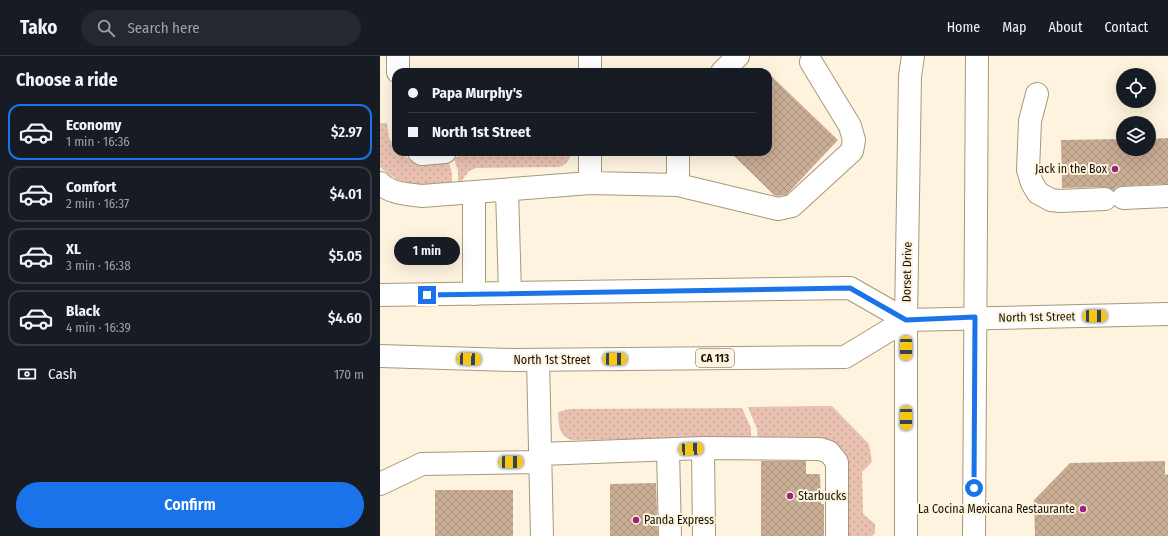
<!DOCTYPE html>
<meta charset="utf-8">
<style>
:root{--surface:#171b24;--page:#242831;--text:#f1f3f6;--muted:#9ea1a6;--line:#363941;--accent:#1a73e8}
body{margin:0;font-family:"Fira Sans Condensed",sans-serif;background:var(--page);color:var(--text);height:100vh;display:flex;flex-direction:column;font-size:15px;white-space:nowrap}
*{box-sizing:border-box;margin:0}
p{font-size:13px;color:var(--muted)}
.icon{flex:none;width:22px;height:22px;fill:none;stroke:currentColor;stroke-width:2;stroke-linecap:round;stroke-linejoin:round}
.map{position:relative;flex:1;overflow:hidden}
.sheet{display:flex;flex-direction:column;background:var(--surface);width:380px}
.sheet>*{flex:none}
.top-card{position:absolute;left:12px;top:12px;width:380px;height:88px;border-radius:12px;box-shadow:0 4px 16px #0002;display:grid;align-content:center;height:88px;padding:0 16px;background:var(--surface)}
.buttons{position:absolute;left:736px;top:12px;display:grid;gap:8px}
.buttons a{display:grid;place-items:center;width:40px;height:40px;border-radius:50%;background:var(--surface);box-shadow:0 4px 16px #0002;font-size:20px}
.end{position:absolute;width:18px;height:18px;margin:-9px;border:5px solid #1a73e8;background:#fff;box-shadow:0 0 0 2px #fff}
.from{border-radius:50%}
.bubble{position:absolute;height:28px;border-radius:14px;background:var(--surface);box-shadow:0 4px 16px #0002;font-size:13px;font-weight:600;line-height:28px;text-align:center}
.car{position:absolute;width:12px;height:24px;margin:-12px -6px;border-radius:5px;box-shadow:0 0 3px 1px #0007;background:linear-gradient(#f5c518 24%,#345 0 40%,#f5c518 0 76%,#345 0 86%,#f5c518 0)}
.top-card b{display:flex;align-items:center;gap:14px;height:38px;font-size:15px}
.top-card b+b{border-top:1px solid var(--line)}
.top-card i{width:10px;height:10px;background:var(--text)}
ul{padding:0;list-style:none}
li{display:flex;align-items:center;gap:12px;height:56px;margin:0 8px 6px;padding:0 8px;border:2px solid var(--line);border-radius:12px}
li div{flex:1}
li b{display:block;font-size:15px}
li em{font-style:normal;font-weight:600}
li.on{border-color:var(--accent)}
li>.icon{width:36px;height:36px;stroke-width:1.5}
h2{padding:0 16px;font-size:18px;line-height:48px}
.pay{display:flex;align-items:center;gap:10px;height:44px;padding:0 16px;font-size:15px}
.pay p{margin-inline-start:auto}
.primary-button{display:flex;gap:8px;margin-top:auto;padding:8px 16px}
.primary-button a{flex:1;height:46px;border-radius:24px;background:var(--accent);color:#fff;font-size:16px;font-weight:600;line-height:46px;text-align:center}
header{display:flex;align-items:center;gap:24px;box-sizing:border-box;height:56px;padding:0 20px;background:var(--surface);border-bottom:1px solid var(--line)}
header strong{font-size:19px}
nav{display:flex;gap:22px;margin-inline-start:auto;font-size:14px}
.search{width:280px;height:36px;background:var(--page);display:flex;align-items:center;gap:10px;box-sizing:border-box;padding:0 14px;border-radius:22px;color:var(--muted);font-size:15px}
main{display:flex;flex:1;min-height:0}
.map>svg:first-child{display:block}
.grass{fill:url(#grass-dots)}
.building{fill:url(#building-cross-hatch)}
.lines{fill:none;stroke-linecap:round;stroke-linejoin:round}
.minor-casing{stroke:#a89879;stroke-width:24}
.major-casing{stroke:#a89879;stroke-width:24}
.minor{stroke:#fff;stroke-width:22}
.major{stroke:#fff;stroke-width:22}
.route{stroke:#1a73e8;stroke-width:5}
.poi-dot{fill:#9a237e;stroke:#fdf3df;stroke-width:1.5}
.labels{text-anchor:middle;stroke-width:4;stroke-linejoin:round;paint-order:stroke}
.shield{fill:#fdf3df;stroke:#5d5647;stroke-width:1}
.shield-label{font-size:11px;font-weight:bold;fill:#181206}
.poi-label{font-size:12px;fill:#181206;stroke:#fdf3df;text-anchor:end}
.street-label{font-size:12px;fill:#181206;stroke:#fdf3df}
</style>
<header>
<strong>Tako</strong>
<div class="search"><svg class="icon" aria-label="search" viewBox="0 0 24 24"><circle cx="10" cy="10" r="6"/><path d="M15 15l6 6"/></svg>Search here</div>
<nav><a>Home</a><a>Map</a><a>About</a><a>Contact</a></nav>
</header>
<main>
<section class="sheet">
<h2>Choose a ride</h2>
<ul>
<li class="on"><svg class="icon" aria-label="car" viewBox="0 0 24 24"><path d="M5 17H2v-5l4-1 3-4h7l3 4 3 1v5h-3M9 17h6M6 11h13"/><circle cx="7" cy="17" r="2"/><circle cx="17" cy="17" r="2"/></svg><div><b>Economy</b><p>1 min · 16:36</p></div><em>$2.97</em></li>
<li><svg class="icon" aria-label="car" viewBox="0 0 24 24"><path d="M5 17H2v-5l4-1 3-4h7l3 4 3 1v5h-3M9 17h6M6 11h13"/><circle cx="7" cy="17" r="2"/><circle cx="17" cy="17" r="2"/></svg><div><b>Comfort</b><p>2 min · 16:37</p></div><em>$4.01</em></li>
<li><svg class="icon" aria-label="car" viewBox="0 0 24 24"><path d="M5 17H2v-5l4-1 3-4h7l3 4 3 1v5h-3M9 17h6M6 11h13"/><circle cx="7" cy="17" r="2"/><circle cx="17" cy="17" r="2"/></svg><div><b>XL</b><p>3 min · 16:38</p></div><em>$5.05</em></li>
<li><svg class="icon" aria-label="car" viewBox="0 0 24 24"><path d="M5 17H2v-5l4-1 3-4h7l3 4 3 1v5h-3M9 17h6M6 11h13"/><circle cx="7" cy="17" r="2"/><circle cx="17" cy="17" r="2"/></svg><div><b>Black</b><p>4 min · 16:39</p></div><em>$4.60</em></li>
</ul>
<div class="pay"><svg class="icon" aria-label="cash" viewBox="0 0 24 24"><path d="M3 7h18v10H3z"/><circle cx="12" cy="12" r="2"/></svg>Cash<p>170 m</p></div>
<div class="primary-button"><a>Confirm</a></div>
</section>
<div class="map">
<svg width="788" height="480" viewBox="0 0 788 480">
<defs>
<pattern id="grass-dots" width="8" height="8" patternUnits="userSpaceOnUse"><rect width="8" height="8" fill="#e8c1b1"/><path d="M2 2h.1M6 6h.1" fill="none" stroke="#c6a597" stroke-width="1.8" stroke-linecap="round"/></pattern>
<pattern id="building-cross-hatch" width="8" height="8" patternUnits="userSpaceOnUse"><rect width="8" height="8" fill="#c9ad95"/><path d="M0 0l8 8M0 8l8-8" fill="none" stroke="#ac947f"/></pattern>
</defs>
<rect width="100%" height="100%" fill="#fdf3df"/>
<!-- grass -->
<path class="grass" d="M0 67H7L9 82 16 92V96C23 96 28 104 36 107 46 110 57 107 68 104L72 117V128C43 128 23 133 0 111Z
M93 96H191C190 104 187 108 179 111L96 112 89 115 80 127H78V115L74 102Z
M452 350 489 388 492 406 482 416 483 458 495 468V477L492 480H467L447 385 439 382H378L377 373 368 351Z
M362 352 371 372V382L192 384C178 380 179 368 178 356L189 353Z"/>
<!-- building -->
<path class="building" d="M388 17 458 84 406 139 398 140 394 139 350 96H388Z
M788 82V128L742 130 737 131 734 134 724 131 682 132 681 84 743 83V93H769V83Z
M381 405H426V418H440L441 448H444V480H381Z
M785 405V419L788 418V480H655L654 444 690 407Z
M276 427 278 480H230V428Z
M55 434H133V480H55Z"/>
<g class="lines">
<defs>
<path id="minor" d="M210 0V16
M18 16V0
M342 16 358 0
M657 38 650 65 648 114 652 127 658 137 671 144 680 145 725 143
M39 96 42 98 65 96
M0 127C11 138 28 138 42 140L210 127 298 129V96
M210 127V96
M298 129 398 153 412 150 472 95 474 84 470 70 431 6
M127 134 130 237
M743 142 788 140
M94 238V136
M158 304 162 480
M323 392 324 480
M288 394 290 480
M160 398 323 392 440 393 449 396 457 406V480
M0 428 42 408 160 406
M526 480V264L530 20 533 0
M594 480 597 0"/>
<path id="major" d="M0 239 470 232 526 264
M0 300 134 304 465 301 526 264 788 258"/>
</defs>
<!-- minor casing -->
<use href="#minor" class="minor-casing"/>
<!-- major casing -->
<use href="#major" class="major-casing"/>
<!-- minor -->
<use href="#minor" class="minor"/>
<!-- major -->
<use href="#major" class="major"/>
</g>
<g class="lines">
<!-- route -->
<path class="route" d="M47 239 470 232 526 264 595 261 594 432"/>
</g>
<!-- markers -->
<g class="poi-dot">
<circle cx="735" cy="113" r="4"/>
<circle cx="410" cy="440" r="4"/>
<circle cx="703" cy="453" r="4"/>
<circle cx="256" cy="464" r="4"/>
</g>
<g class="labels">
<!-- shield labels -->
<rect class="shield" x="316" y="293" width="38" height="18" rx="3"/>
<g class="shield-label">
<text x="335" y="306">CA 113</text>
</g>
<!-- poi labels -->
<g class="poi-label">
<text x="727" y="117">Jack in the Box</text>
<text x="418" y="444" text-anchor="start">Starbucks</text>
<text x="695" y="457">La Cocina Mexicana Restaurante</text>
<text x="264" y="468" text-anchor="start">Panda Express</text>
</g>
<!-- street labels -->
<g class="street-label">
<text transform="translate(527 216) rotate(-89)" y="4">Dorset Drive</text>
<text transform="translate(657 261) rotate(-1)" y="4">North 1st Street</text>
<text x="172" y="308">North 1st Street</text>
</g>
</g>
</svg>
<div class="buttons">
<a><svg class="icon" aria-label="locate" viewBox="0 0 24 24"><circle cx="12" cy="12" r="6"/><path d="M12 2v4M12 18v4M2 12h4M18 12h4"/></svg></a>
<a><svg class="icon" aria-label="layers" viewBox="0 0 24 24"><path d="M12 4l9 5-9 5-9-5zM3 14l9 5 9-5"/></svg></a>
</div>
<i class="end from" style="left:594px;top:432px"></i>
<i class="end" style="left:47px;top:239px"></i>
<div class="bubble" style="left:14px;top:181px;width:66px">1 min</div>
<i class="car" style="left:715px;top:260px;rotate:89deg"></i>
<i class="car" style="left:526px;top:292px;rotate:180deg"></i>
<i class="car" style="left:89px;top:303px;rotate:92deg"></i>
<i class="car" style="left:235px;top:303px;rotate:90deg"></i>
<i class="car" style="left:526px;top:362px;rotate:180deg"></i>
<i class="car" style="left:311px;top:393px;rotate:87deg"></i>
<i class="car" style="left:131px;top:406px;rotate:89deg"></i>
<div class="top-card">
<b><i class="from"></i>Papa Murphy's</b>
<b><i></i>North 1st Street</b>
</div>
</div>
</main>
